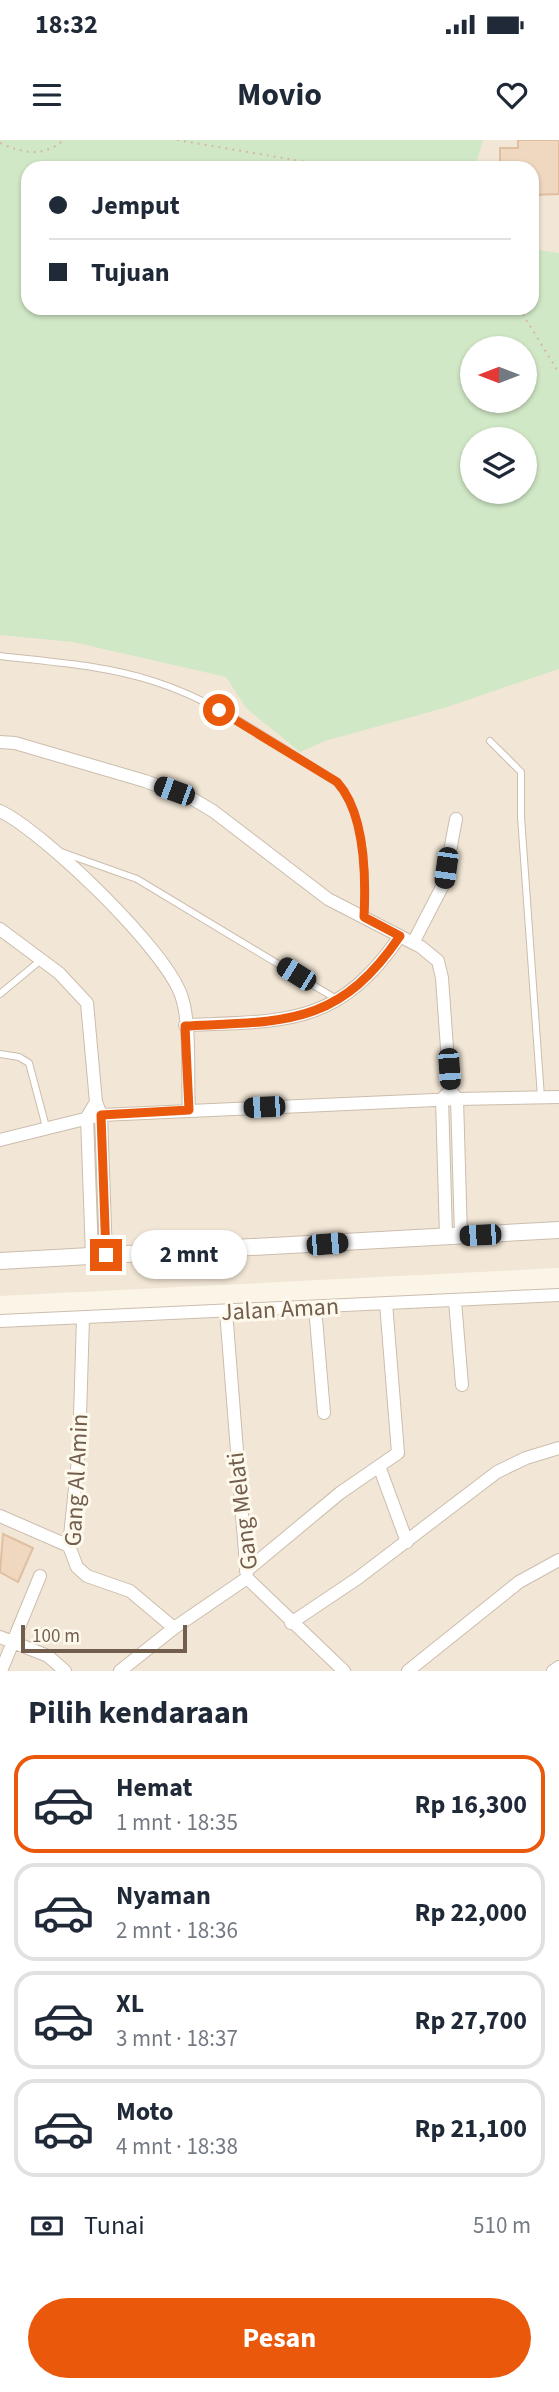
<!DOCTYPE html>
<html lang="id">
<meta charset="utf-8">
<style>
:root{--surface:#fff;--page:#f2f2f3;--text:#1f2937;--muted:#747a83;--line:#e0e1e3;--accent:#ea580c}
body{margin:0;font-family:"Source Sans 3",sans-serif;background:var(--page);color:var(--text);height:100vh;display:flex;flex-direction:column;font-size:26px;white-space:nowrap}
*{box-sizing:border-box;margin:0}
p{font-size:23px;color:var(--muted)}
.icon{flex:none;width:38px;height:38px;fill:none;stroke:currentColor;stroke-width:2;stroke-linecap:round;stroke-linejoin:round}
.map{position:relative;height:1531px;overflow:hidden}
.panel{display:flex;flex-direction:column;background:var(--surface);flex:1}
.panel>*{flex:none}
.hud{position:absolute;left:21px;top:21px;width:518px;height:154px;border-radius:21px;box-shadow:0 2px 5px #0004;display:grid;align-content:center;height:154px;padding:0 28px;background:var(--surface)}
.needle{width:46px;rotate:270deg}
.buttons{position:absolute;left:460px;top:196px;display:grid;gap:14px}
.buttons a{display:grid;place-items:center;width:77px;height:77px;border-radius:50%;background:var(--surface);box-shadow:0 2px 5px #0004;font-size:35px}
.scale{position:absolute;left:21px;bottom:18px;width:166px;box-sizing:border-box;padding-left:7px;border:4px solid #735e4d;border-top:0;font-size:19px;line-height:24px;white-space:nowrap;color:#735e4d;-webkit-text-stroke:5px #fef9ed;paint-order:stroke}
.end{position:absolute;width:32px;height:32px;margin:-16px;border:9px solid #ea580c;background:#fff;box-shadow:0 0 0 4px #fff}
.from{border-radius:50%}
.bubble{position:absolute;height:49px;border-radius:24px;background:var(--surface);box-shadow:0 2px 5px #0004;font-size:23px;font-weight:700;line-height:49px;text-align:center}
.car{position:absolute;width:21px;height:42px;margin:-21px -10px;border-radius:9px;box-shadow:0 0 5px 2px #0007;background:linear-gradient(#222 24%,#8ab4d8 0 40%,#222 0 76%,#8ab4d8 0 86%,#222 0)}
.hud b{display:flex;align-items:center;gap:24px;height:66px;font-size:26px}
.hud b+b{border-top:2px solid var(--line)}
.hud i{width:18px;height:18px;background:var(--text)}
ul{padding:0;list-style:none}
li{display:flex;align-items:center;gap:21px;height:98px;margin:0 14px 10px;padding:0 14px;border:4px solid var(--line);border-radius:21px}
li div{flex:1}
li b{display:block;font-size:26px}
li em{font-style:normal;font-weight:700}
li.selected{border-color:var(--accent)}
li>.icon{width:63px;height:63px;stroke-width:1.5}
h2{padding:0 28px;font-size:32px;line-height:84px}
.pay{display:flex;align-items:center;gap:18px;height:77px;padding:0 28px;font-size:26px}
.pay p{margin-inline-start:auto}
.primary-button{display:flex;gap:14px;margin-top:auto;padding:14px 28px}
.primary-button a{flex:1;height:80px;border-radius:42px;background:var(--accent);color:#fff;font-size:28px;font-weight:700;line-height:80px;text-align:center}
.status{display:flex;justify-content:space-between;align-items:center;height:49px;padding:0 35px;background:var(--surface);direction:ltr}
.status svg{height:19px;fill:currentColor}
header{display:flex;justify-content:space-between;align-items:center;height:91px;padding:0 28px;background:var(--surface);font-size:32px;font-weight:700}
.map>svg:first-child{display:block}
.residential{fill:#f2e7d6;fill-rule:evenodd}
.green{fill:#d1e8c6;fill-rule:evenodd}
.building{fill:#efd7c0;stroke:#e0bfa1;stroke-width:2}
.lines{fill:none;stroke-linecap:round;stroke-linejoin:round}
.service-casing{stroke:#ccbdad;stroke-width:8}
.minor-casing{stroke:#ccbdad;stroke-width:14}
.tertiary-casing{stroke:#ccbdad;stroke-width:18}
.path{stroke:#d4baa3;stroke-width:2;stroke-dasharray:2 5;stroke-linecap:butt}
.service{stroke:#fff;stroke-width:6}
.minor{stroke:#fff;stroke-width:12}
.tertiary{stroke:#fff;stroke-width:16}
.route{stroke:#ea580c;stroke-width:9}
.labels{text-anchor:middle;stroke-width:6;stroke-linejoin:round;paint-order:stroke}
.street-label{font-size:24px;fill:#735e4d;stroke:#fef9ed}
</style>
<div class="status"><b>18:32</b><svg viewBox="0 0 49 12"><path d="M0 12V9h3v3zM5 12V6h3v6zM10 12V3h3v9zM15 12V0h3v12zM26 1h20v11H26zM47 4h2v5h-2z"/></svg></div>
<header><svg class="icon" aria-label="menu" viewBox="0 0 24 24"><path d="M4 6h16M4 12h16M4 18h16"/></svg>Movio<svg class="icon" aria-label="heart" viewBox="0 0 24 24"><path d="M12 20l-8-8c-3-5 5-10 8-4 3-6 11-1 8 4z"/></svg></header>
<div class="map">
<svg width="559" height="1531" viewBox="0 0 559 1531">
<rect width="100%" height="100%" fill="#fbf5e7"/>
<!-- residential -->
<path class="residential" d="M0 0H559V1128L0 1156ZM28 28H532V168H28ZM472 208H525V261H472ZM472 299H525V352H472Z
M559 1158V1531H0V1184Z"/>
<!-- green -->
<path class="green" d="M0 0H483L475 28H28V168H532V109L559 113V529L444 568 325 601 300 612 246 568 226 537 73 502 0 495ZM472 208H525V261H472ZM472 299H525V352H472Z"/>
<!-- building -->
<path class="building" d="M518 0H559V54L532 55V28H500V8H518Z
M3 1394 33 1408 18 1442 0 1432Z"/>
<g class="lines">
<defs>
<path id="service" d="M0 516C51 522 104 525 153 541 220 562 278 606 337 642 365 672 366 737 364 777
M490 601 521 632V677L541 957
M61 712 137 739 338 860
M0 854 41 820
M0 914 19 917 29 923 46 987"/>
<path id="minor" d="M0 602 15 603 145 641 191 658 213 671 328 759 421 807 438 821 442 838 450 950 457 959 461 1096
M0 671C44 692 169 812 182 858 191 886 187 939 189 970
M0 789 59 833 87 863 96 962
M413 803 444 743 456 679
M185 885C285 881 338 887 400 796
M446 955 442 959 446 1096
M0 1000 101 975 457 959 559 957
M92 1116 87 977 96 962 101 975 106 1115
M455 1161 462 1245
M315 1167 324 1273
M226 1171 247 1438 344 1531
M83 1178 79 1309 69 1406 77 1427 87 1436 130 1451 174 1488
M0 1181 559 1155
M379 1326 407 1402
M0 1376 69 1406
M246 1431 340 1353 398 1313 386 1163
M291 1483 358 1438 497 1332 526 1318 559 1308
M0 1497 48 1516 65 1531
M1 1531 40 1436
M120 1531 174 1488 247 1438
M408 1531 519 1442 559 1420
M553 1531 559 1527"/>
<path id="tertiary" d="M0 1121 559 1090"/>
</defs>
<!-- service casing -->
<use href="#service" class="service-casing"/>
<!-- minor casing -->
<use href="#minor" class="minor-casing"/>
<!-- tertiary casing -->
<use href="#tertiary" class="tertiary-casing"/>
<!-- path -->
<path class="path" d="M177 0 312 23 321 28
M0 3C24 13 42 18 64 0
M519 168 559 233"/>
<!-- service -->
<use href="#service" class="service"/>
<!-- minor -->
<use href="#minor" class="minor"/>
<!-- tertiary -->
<use href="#tertiary" class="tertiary"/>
</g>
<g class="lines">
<!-- route -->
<path class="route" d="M106 1115 101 975 189 970 185 886C285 881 338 887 400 796L364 777C366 737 365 673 337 642L219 570"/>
</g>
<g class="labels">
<!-- street labels -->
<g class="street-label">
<text transform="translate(280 1169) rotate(-3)" y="8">Jalan Aman</text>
<text transform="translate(76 1340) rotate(-87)" y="8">Gang Al Amin</text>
<text transform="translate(242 1371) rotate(-97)" y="8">Gang Melati</text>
</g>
</g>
</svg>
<div class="buttons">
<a><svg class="needle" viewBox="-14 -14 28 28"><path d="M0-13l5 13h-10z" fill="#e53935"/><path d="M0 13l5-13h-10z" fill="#747a83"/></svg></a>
<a><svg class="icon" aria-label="layers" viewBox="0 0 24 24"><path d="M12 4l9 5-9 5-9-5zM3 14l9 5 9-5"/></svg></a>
</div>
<div class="scale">100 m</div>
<i class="end from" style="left:219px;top:570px"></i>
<i class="end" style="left:106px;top:1115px"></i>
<div class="bubble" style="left:131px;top:1090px;width:116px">2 mnt</div>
<i class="car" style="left:174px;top:651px;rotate:290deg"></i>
<i class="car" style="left:446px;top:728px;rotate:188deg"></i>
<i class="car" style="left:296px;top:834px;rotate:302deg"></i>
<i class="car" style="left:449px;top:929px;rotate:176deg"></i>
<i class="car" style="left:264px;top:967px;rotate:267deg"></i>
<i class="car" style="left:480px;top:1095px;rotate:267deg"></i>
<i class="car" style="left:327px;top:1104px;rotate:85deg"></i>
<div class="hud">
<b><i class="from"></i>Jemput</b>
<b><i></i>Tujuan</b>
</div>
</div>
<section class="panel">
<h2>Pilih kendaraan</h2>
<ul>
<li class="selected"><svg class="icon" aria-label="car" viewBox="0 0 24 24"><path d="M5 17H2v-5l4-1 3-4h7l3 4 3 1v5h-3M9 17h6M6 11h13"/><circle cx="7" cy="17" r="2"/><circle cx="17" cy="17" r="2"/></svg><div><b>Hemat</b><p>1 mnt · 18:35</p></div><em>Rp 16,300</em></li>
<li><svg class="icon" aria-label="car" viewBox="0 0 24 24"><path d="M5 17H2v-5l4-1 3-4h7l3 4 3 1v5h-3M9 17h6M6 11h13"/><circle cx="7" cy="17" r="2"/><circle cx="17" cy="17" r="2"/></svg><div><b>Nyaman</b><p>2 mnt · 18:36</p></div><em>Rp 22,000</em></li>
<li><svg class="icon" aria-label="car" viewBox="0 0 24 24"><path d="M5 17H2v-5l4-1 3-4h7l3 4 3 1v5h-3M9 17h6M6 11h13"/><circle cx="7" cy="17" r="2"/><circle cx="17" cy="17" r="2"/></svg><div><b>XL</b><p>3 mnt · 18:37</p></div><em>Rp 27,700</em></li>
<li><svg class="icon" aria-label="car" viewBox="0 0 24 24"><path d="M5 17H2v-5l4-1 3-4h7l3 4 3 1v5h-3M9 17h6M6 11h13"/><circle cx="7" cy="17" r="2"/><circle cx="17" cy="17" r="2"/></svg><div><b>Moto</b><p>4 mnt · 18:38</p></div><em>Rp 21,100</em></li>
</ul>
<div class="pay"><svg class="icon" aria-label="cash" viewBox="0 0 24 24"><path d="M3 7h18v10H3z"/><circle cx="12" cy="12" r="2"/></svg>Tunai<p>510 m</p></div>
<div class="primary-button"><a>Pesan</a></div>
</section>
